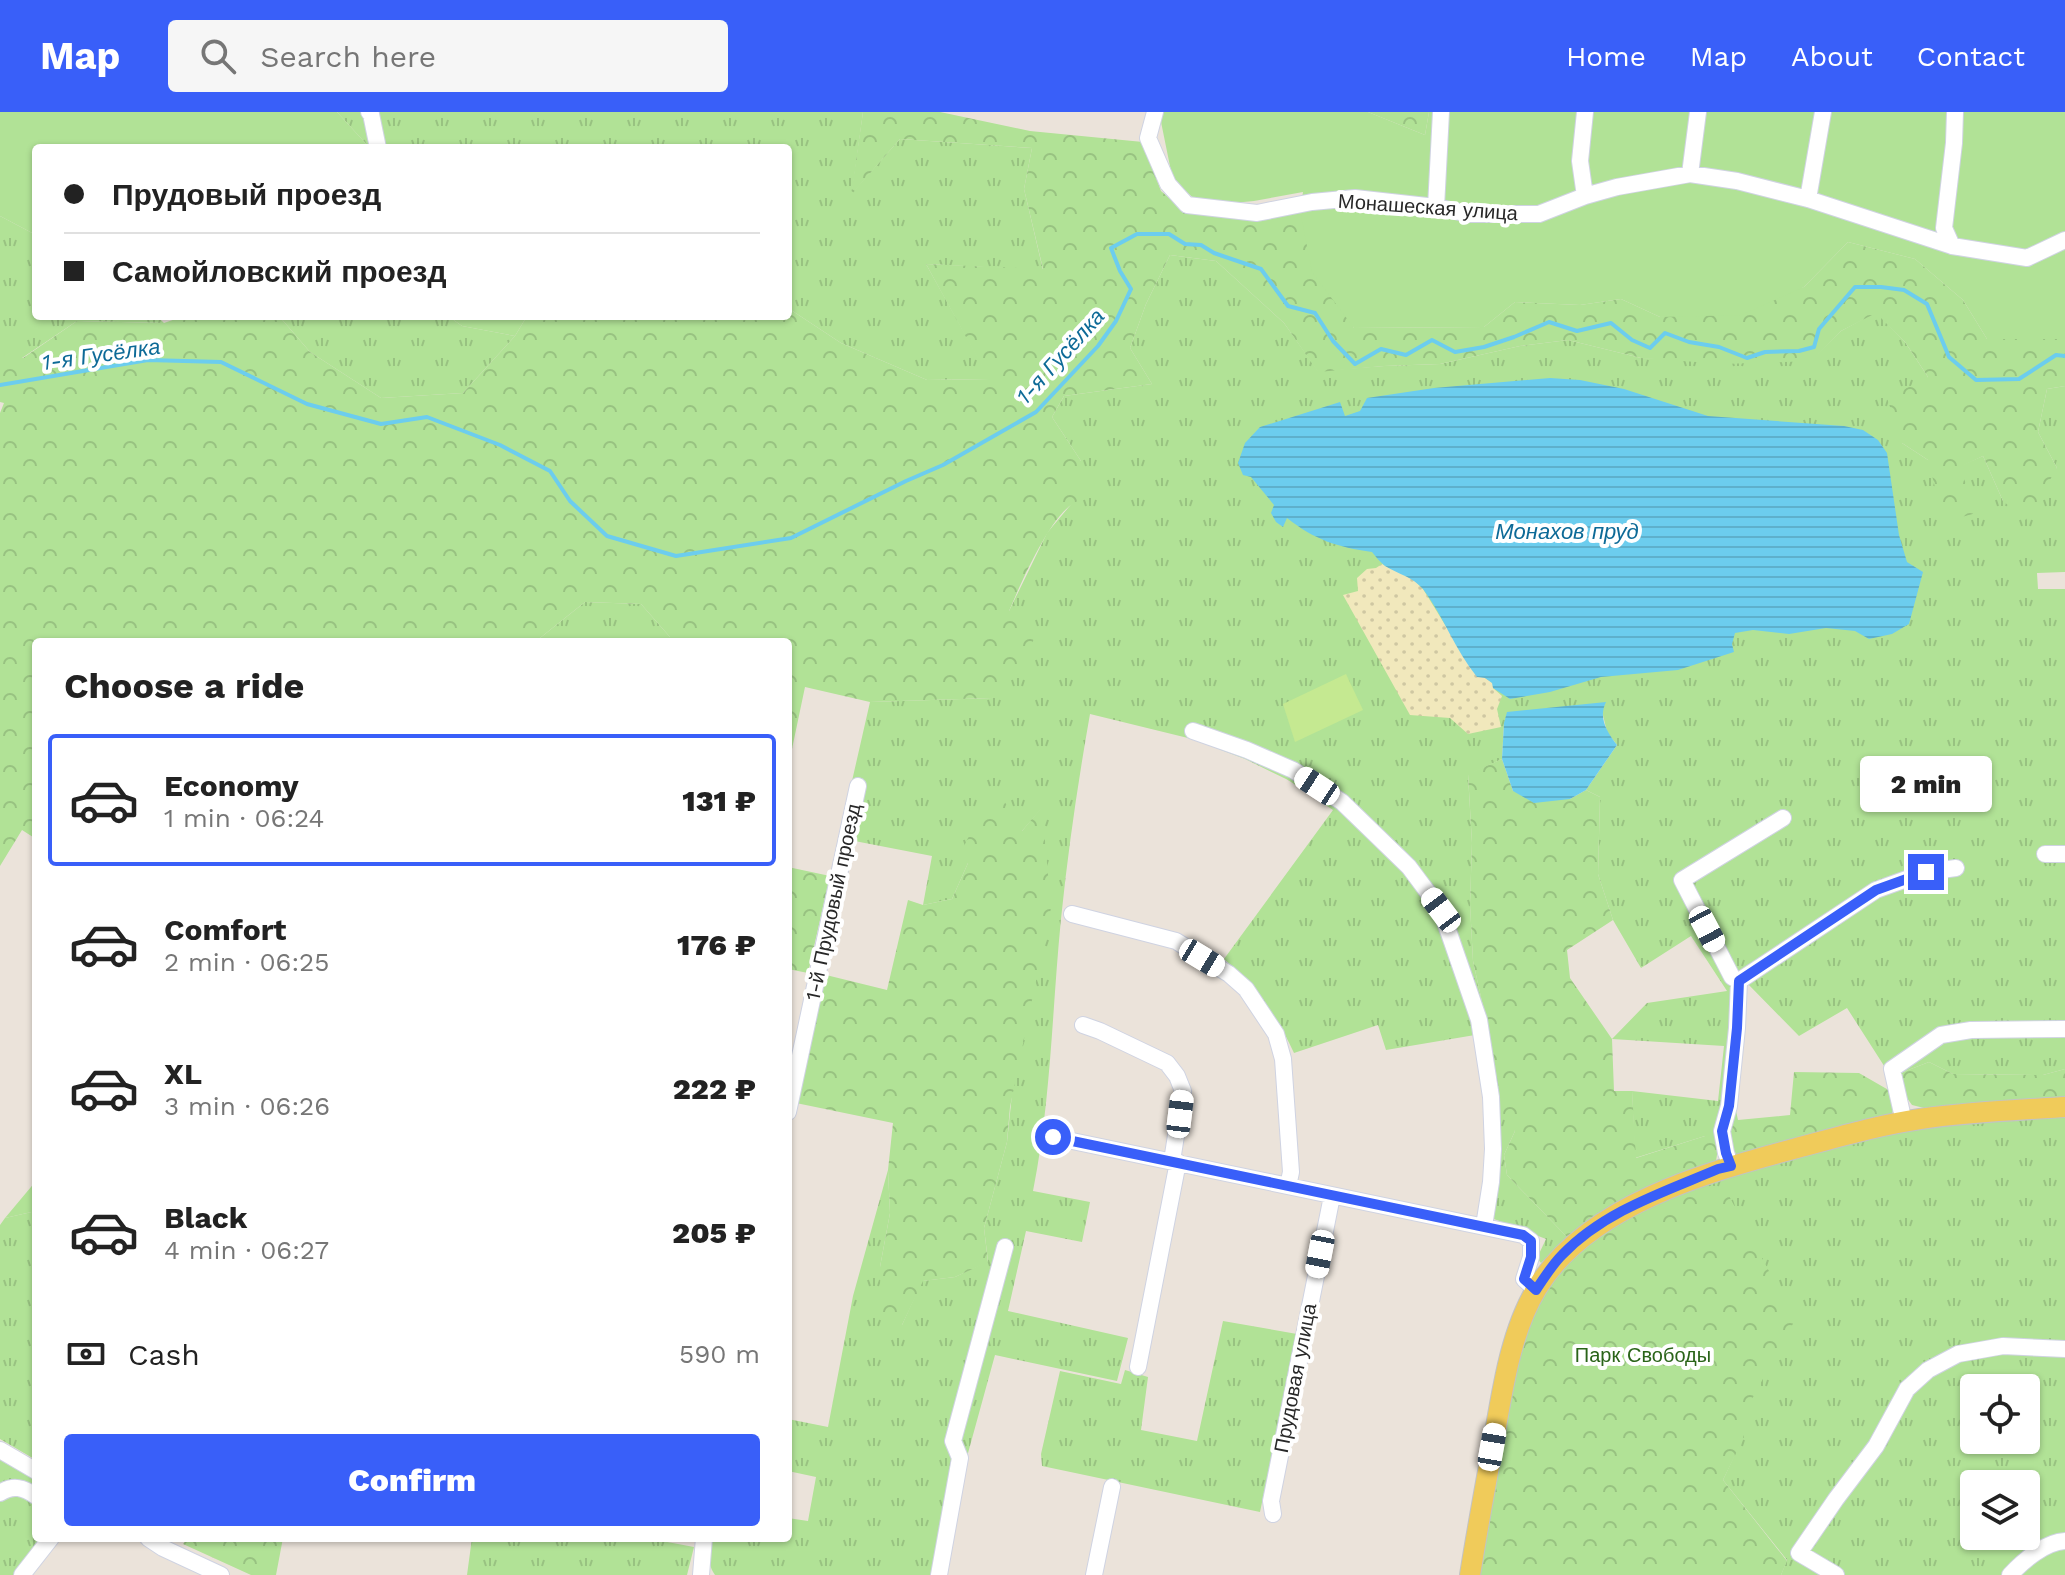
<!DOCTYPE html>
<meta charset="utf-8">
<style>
:root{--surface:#fff;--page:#f6f6f6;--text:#222;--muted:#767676;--line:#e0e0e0;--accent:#395ff9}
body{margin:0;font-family:"Work Sans",sans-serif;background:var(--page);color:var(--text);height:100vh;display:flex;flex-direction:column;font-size:30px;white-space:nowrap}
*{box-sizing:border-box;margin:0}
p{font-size:26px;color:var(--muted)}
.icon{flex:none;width:44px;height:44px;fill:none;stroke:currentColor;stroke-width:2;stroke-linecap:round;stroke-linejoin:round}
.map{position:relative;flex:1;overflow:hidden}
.sheet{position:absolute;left:32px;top:526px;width:760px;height:904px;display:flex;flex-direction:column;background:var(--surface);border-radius:8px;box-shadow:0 2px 6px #0004}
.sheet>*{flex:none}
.top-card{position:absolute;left:32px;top:32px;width:760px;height:176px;border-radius:8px;box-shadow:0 2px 6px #0004;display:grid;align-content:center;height:176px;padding:0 32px;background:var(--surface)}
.tools{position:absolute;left:1960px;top:1262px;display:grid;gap:16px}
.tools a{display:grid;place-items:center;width:80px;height:80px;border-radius:8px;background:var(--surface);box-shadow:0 2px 6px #0004;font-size:40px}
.end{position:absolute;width:36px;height:36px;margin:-18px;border:10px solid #395ff9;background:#fff;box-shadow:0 0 0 4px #fff}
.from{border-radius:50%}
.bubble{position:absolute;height:56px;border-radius:8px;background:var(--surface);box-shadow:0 2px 6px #0004;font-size:26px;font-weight:800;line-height:56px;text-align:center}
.car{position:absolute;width:24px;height:48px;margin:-24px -12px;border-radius:10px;box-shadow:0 0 6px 2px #0007;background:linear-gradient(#fff 24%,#345 0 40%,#fff 0 76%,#345 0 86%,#fff 0)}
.top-card b{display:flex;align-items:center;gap:28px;height:76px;font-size:30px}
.top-card b+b{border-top:2px solid var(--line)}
.top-card i{width:20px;height:20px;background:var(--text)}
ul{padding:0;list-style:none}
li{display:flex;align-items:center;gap:24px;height:132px;margin:0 16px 12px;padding:0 16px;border:4px solid transparent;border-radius:8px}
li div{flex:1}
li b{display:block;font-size:30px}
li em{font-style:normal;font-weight:800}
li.current{border-color:var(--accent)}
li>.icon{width:72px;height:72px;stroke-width:1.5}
h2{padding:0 32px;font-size:36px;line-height:96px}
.pay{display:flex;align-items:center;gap:20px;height:88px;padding:0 32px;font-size:30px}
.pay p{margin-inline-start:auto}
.primary-button{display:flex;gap:16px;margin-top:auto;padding:16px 32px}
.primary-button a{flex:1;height:92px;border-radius:8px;background:var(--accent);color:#fff;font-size:32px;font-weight:800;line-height:92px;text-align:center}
header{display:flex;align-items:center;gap:48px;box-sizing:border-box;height:112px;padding:0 40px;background:var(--accent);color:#fff}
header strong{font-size:38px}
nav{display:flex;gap:44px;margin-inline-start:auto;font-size:28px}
.search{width:560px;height:72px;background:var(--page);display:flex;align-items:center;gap:20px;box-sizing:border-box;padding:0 28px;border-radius:8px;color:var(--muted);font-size:30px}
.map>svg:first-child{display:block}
.grass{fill:url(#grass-tufts);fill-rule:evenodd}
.forest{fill:url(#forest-crowns)}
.sand{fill:url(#sand-dots)}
.garden{fill:#b1e296}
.pitch{fill:#c5e991}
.water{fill:url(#water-rules)}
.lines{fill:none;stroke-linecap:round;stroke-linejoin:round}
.stream{stroke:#6ccdee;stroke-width:4}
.minor-casing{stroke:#cfd3e2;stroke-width:18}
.major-casing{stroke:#c3c3c3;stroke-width:22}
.minor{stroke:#fff;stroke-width:16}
.major{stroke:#f0cb5a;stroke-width:20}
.route{stroke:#395ff9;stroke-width:10}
.labels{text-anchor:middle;stroke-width:8;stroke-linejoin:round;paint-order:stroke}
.street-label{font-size:20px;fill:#282828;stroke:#fff}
.park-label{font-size:20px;fill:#2a6419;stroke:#fff}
.water-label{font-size:22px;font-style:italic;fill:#0d6a97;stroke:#fff}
</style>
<header>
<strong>Map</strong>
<div class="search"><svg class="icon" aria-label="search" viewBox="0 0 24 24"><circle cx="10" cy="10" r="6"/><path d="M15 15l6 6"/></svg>Search here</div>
<nav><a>Home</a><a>Map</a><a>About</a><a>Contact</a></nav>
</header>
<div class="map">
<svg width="2065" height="1463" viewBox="0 0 2065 1463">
<defs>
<pattern id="grass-tufts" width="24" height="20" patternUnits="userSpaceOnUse" patternTransform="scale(2)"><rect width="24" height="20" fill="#b1e296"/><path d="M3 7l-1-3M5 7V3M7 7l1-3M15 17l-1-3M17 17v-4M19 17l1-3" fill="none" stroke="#98c281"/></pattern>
<pattern id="forest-crowns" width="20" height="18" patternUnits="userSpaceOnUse" patternTransform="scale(2)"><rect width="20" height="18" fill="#b1e296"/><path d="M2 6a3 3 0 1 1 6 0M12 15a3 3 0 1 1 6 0" fill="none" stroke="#98c281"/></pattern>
<pattern id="sand-dots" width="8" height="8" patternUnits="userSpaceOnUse" patternTransform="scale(2)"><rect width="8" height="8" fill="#f1e8bc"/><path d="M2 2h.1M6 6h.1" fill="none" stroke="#cfc7a2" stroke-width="1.8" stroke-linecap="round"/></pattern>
<pattern id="water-rules" width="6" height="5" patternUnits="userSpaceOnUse" patternTransform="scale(2)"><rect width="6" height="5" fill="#6ccdee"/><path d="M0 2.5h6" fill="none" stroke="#5eb0cc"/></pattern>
</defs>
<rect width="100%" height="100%" fill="#ebe3da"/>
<!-- grass -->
<path class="grass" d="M337 0H863L852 81 900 27 1032 36 1024 77 1043 158 926 152 990 267 927 268 841 231 788 196V36H370Z
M0 104 36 123V204H157L164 211 77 209 22 246H0Z
M1170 143 1216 149 1284 211 1318 259 1384 254 1440 252 1520 234 1568 228 1641 246 1810 249 1841 219 1876 200 1905 230 1928 265 1902 331 1928 348 1960 354 1983 344 2003 389 2057 356 2038 320 2047 277 2065 274V460L2037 461 2038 477H2065V957L2043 963 1953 962 1929 950 1898 962 1888 960 1847 896 1799 924 1746 870 1720 1024H1705L1635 1046 1632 979 1718 989 1724 934 1612 927 1647 891 1727 879 1691 824 1641 856 1613 808 1598 762 1600 685 1586 678 1617 633 1607 620 1602 599 1504 611 1502 647 1468 663 1472 731 1470 792 1473 849 1491 930 1515 1019 1504 1043 1507 1063 1567 1125 1541 1151 1537 1146 1546 1127 1494 1107 1485 1094 1486 983 1475 923 1386 938 1378 913 1294 941C1276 902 1255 875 1224 847L1333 698 1288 668 1245 647 1192 627 1090 602C1078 670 1068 738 1061 807 1052 898 1051 989 1033 1079L1090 1090 1082 1130 1026 1119 1008 1199 1128 1226 1117 1269 995 1243 965 1352 943 1463H715C708 1453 706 1438 709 1426H788V1406L808 1409 816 1365 788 1359V1307L828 1315 853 1184 888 1058 890 1101 880 1155 902 1213 922 1169 955 1165 988 1149 984 1116 1007 1030 1042 696 1022 719 968 751 952 787 923 793 932 744 839 726 870 590 992 586 1009 499 1047 421 1073 390 1081 349 1052 305 1064 284 1152 272 1130 236 1146 192Z
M279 204H448L462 214 515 224 463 281 381 286 310 240Z
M585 490 641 492 670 525V530H535Z
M2065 1003V1463H1781L1787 1448 1723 1368 1743 1325 1701 1208 1681 1079 1721 1065 1909 1016ZM1974 1276H2026V1328H1974ZM1974 1372H2026V1424H1974Z
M36 1099V1348L0 1327V1113L5 1106Z
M1223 1209 1297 1222 1260 1400 1042 1354 1041 1342 1060 1259 1121 1272 1125 1258 1148 1265 1141 1318 1197 1329Z
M0 1347 36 1366V1426H60L32 1463H0Z
M472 1426H646L694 1435 687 1463H467Z"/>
<!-- forest -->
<path class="forest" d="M863 0H940L1030 19 1143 30 1161 79 1182 97 1300 98 1354 216 1484 215 1515 190 1580 193 1621 187 1660 205 1804 175 1848 130 1915 147 1963 188 1987 227H2065V274L2047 277 2038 320 2057 356 2026 408 2003 389 1983 344 1960 355 1976 401 1944 410 1928 348 1902 331 1887 286 1928 265 1905 230 1876 201 1841 219 1811 249 1724 252 1641 246 1568 228 1520 234 1440 252 1384 254 1318 260 1284 211 1216 149 1170 143 1146 192 1130 236 1152 272 1064 284 1052 305 1081 349V388C1053 394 1020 474 1009 499L1036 520 1028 544 992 586 870 590 805 575 788 656V530H670V525L641 492 585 490 535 530H36V727L22 718 0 754V301L4 291 0 290V246H23L77 209 164 211 184 204H279L310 240 381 286 463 281 515 224 527 204H788V196L841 231 927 268 989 267 926 152 1043 157 1024 77 1032 36 900 27 851 83Z
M1368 0H1429L1425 23Z
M1502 647 1513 679 1570 687 1586 678 1600 685 1598 762 1613 808 1567 838 1570 866 1612 927 1614 979H1632L1636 1046 1705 1024H1720L1716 1049 1623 1087 1567 1125 1507 1063 1504 1043 1515 1019 1504 1006 1491 930 1473 849 1470 792 1472 731 1468 662Z
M1003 687 1022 719 1042 695 1051 796 1010 995 1007 1030 984 1116 988 1150 955 1165 923 1169 902 1213 881 1210 880 1155 890 1101 888 1058 893 1011 796 991 822 862 887 878 908 788 923 793 952 787 968 751 964 734 979 704Z
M788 755 830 764 808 861 788 857Z
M1929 950 1953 962 2043 963 2065 957V985L1924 996 1912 993 1907 986 1898 962Z
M1794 960 1859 961 1892 980 1896 993 1891 1003 1739 1044 1733 1041 1727 1017 1735 994 1738 1008 1790 1003Z
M36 1069V1099L5 1106Z
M1681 1079 1728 1082 1795 1208 1739 1311 1744 1325 1723 1368 1787 1449 1781 1463H1475L1507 1282 1526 1218 1541 1183 1565 1148 1632 1102Z
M188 1426H283L276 1463H251L183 1432Z"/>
<!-- sand -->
<path class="sand" d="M1382 452 1413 467 1423 477 1447 516 1485 566 1493 571V576L1502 584 1497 597 1501 615 1468 622 1450 606 1410 603 1343 483 1358 479 1357 466 1367 457 1376 456Z"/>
<!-- garden -->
<path class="garden" d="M0 0H337L370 36H36V123L0 104Z
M1159 0H1368L1425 23 1429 0H2065V227H1987L1963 188 1915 147 1848 130 1804 175 1741 203 1660 205 1621 187 1580 193 1515 190 1484 215 1354 216 1312 160 1300 98 1303 80 1254 89 1222 92 1196 88 1173 69Z
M448 204H527L515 224 462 214Z"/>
<!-- pitch -->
<path class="pitch" d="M1346 562 1363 598 1295 630 1283 592Z"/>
<!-- water -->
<path class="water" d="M1550 266 1580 268 1624 277 1708 304 1844 314 1863 318 1878 328 1887 341 1899 423 1907 450 1923 460 1909 512 1892 522 1869 527 1855 519 1826 516 1789 522 1753 518 1735 521 1732 532 1734 540 1678 558 1601 565 1550 580 1510 587 1493 576 1492 571 1485 566 1477 565C1455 538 1444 505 1423 477 1413 465 1398 462 1385 454 1380 450 1376 445 1372 440 1337 435 1315 428 1287 406L1283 415 1276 410 1271 401 1274 393 1251 365 1243 363 1238 351 1245 331 1260 315 1340 290 1345 304 1360 299 1367 286 1434 276Z
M1606 590C1598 606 1607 620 1617 633L1586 678 1570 687 1534 691 1513 679 1502 647 1504 611 1507 600Z"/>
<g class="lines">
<!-- stream -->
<path class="stream" d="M0 273 148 248 221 250 307 292 381 312 427 305 500 333 550 359 570 389 607 424 676 444 791 426 906 369 943 353 1036 300 1098 234 1116 209 1131 177 1120 159 1111 136 1137 122H1169L1185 132 1201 133 1214 141 1261 157 1288 194 1315 201 1333 229 1355 252 1381 237 1406 243 1432 228 1455 240 1484 235 1514 225 1549 210 1577 219 1611 211 1632 228 1650 236 1665 221 1689 230 1719 235 1747 246 1765 240 1799 239 1814 235 1819 217 1855 175H1881L1904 178 1927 192 1949 245 1976 268 2019 267 2056 243 2065 244"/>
<defs>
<path id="minor" d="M369 0 371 2 378 36
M1155 0 1148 26 1168 72 1187 93 1257 101 1312 90 1355 86 1436 95 1469 102H1539L1585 84 1617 75 1690 62 1737 69 1808 87 1952 134 2027 146 2065 128
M1585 0 1580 49 1585 84
M1690 62 1698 0
M1808 87 1823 0
M1436 95 1441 0
M1952 134 1944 116 1954 31 1955 0
M1193 619 1247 638 1293 658 1342 690 1409 755 1441 798 1479 908 1491 985 1493 1037 1491 1070 1484 1114
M2045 742H2065
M1072 802 1176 829 1229 862 1246 877 1276 922 1283 947 1291 1060 1288 1074
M1739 869 1876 778 1926 760 1956 756
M1739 869 1732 865 1682 768 1783 706
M1083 913 1100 919 1167 951 1177 964 1183 979 1172 1049
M788 1000 858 674
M1904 1010 1892 957 1941 923 1971 918 2065 917
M1053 1025 1523 1123 1531 1129V1145L1524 1167 1536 1178
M1731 1054 1726 1041 1722 1019 1729 994 1737 916 1739 869
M1138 1255 1178 1050
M0 1338 36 1359
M0 1381C13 1372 24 1376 36 1384
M1273 1402 1271 1389 1332 1084
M148 1426 163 1436 221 1463
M22 1463 51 1426
M701 1463 704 1426
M939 1463 960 1346 953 1329 1005 1135
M1094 1463 1112 1375
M1836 1463 1799 1441 1836 1387 1876 1334 1907 1277 1928 1258 1958 1242 2003 1234 2065 1237
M2010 1463C2023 1449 2045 1430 2065 1429"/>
<path id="major" d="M1470 1463C1477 1419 1485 1376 1493 1332 1502 1281 1510 1220 1537 1176 1588 1092 1708 1060 1797 1036 1838 1025 1879 1013 1920 1007 1968 1000 2017 998 2065 995"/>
</defs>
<!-- minor casing -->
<use href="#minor" class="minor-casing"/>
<!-- major casing -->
<use href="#major" class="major-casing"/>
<!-- minor -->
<use href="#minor" class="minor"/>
<!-- major -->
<use href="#major" class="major"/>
</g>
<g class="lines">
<!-- route -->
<path class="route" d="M1053 1025 1523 1123 1531 1129V1145L1524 1167 1536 1178C1544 1166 1552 1153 1562 1143 1604 1099 1664 1080 1718 1057L1731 1054 1726 1041 1722 1019 1729 994 1737 916 1739 869 1876 778 1926 760"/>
</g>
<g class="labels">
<!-- street labels -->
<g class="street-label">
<text transform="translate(1428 95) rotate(4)" y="7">Монашеская улица</text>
<text transform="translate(833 790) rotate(-78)" y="7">1-й Прудовый проезд</text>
<text transform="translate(1295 1266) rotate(-79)" y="7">Прудовая улица</text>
</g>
<!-- park labels -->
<g class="park-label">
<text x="1643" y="1250">Парк Свободы</text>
</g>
<!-- water labels -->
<g class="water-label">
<text transform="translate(101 242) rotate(-8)" y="8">1-я Гусёлка</text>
<text transform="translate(1060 244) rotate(-48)" y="8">1-я Гусёлка</text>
<text x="1567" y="427">Монахов пруд</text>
</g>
</g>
</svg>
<div class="tools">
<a><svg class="icon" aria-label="locate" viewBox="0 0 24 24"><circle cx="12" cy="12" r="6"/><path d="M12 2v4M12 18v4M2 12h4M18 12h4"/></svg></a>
<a><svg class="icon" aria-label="layers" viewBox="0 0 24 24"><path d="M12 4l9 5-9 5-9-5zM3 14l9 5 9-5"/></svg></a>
</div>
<i class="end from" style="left:1053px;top:1025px"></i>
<i class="end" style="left:1926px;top:760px"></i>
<div class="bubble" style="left:1860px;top:644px;width:132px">2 min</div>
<i class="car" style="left:1317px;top:674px;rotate:303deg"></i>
<i class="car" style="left:1441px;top:798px;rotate:323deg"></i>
<i class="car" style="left:1707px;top:817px;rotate:152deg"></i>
<i class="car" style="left:1202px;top:846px;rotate:121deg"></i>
<i class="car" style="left:1180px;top:1002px;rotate:7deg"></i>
<i class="car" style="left:1320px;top:1142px;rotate:191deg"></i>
<i class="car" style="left:1492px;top:1335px;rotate:10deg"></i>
<div class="top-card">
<b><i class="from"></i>Прудовый проезд</b>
<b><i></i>Самойловский проезд</b>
</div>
<section class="sheet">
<h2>Choose a ride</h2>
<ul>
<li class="current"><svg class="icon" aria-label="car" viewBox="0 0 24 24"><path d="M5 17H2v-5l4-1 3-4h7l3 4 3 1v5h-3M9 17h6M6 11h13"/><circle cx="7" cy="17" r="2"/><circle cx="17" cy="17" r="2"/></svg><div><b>Economy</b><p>1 min · 06:24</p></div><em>131 ₽</em></li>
<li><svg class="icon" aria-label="car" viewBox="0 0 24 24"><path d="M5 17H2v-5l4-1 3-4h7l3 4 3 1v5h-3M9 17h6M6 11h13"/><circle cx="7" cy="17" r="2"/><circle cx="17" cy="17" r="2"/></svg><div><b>Comfort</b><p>2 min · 06:25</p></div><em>176 ₽</em></li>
<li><svg class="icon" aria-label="car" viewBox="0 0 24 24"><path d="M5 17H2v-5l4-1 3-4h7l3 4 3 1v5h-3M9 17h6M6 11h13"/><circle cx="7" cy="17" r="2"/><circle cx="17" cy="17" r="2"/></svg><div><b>XL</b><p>3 min · 06:26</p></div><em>222 ₽</em></li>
<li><svg class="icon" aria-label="car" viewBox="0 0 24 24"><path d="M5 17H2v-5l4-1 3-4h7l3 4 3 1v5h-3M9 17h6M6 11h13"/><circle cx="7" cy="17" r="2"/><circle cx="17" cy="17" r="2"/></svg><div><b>Black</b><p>4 min · 06:27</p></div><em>205 ₽</em></li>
</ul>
<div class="pay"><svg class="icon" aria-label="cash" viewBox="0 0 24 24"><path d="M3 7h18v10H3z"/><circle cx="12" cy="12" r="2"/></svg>Cash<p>590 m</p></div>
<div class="primary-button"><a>Confirm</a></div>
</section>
</div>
